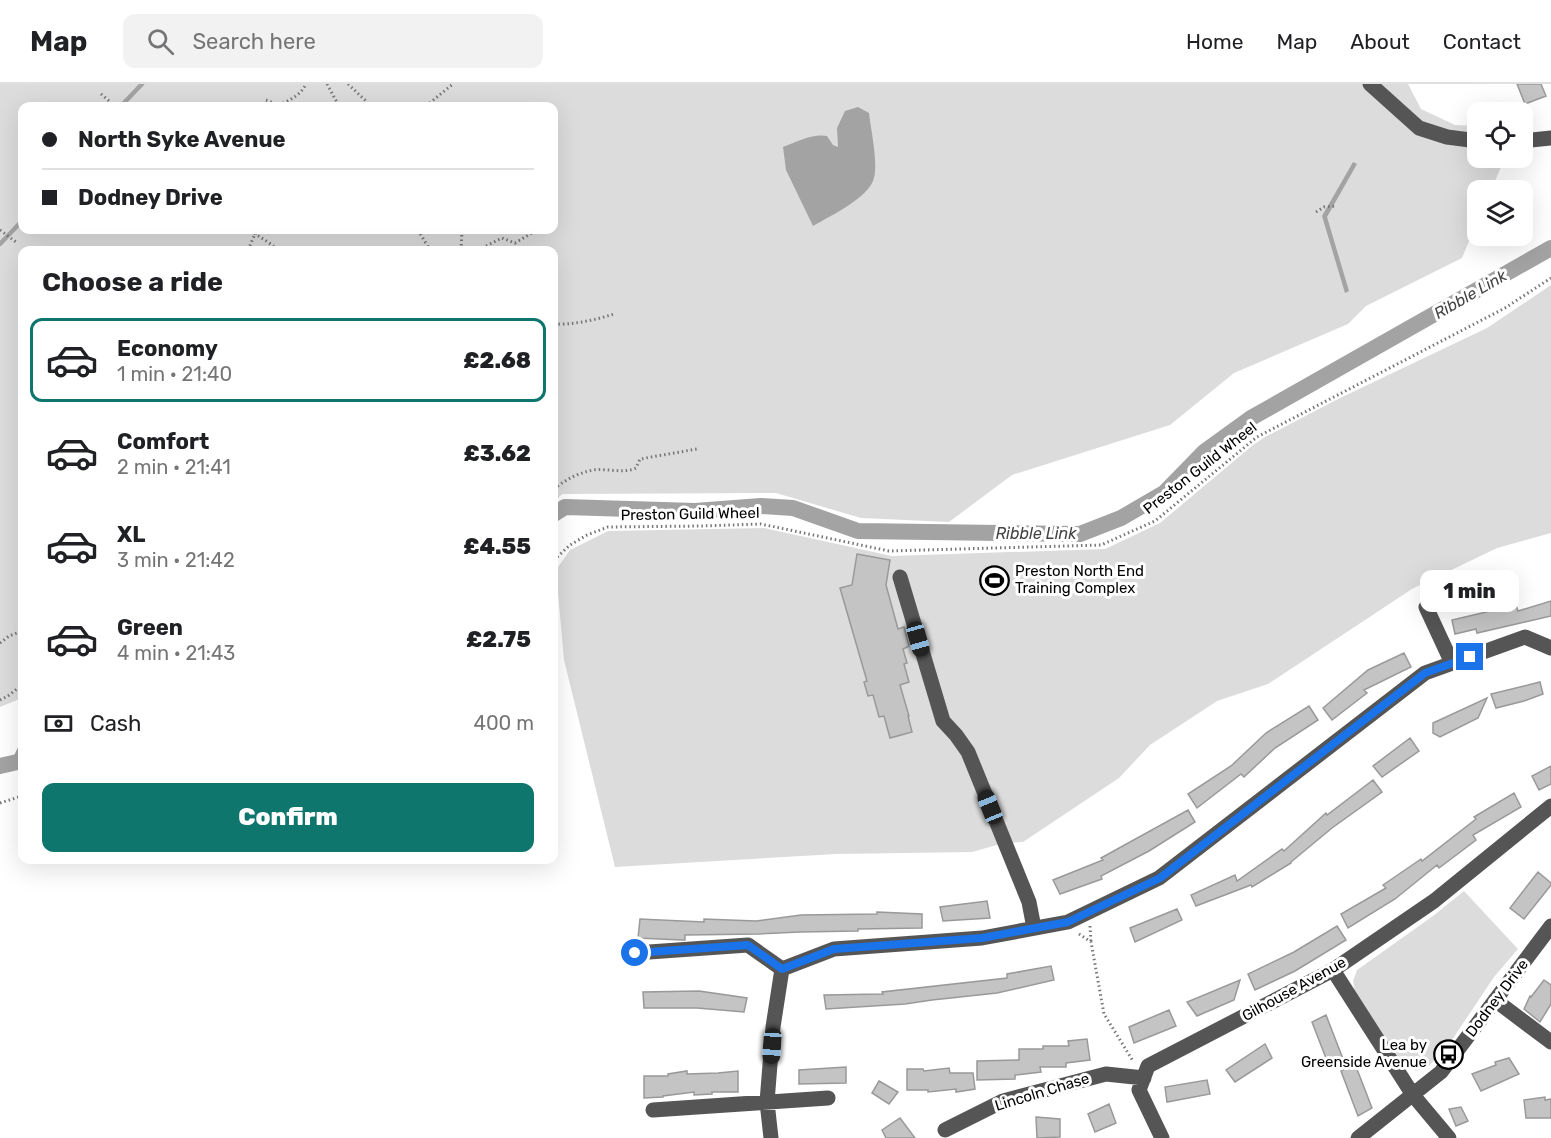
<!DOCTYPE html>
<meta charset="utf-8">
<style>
:root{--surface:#fff;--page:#f2f2f2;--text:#202124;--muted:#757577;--line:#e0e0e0;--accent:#0f766e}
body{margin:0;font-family:Rubik,sans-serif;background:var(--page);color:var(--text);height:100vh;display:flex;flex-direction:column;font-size:22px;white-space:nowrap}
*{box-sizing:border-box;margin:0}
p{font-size:20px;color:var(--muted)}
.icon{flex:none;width:33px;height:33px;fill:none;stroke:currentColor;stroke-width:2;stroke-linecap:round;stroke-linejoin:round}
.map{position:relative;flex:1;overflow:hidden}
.details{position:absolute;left:18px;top:162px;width:540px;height:618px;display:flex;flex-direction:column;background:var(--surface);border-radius:12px;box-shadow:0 6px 24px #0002}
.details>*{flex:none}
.guide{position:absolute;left:18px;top:18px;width:540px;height:132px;border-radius:12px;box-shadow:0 6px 24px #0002;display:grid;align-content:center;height:132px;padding:0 24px;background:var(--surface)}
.controls{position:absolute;left:1467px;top:18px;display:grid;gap:12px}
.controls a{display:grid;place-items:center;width:66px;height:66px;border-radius:12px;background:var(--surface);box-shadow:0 6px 24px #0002;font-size:30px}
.end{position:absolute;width:27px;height:27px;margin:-14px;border:8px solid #1a73e8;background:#fff;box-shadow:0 0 0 3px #fff}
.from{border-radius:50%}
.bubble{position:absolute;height:42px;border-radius:12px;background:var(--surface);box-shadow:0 6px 24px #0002;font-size:20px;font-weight:800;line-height:42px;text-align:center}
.car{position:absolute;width:18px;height:36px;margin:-18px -9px;border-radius:8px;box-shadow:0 0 4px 2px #0007;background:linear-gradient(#222 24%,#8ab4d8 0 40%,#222 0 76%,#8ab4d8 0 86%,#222 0)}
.guide b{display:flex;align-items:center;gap:21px;height:57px;font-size:22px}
.guide b+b{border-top:2px solid var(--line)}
.guide i{width:15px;height:15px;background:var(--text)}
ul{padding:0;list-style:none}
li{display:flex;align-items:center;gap:18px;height:84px;margin:0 12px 9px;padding:0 12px;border:3px solid transparent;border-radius:12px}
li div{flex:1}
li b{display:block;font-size:22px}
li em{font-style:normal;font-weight:800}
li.selected{border-color:var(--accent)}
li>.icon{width:54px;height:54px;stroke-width:1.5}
h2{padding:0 24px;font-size:27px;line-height:72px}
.pay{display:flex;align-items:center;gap:15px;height:66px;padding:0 24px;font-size:22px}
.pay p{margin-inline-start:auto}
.cta{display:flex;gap:12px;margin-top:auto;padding:12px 24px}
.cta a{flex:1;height:69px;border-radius:12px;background:var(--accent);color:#fff;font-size:24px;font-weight:800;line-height:69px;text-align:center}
header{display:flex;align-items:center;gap:36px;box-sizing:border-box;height:84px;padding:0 30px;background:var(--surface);border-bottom:2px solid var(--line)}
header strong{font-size:28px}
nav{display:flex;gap:33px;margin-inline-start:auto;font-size:21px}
.search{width:420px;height:54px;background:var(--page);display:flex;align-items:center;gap:15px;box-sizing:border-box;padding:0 21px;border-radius:12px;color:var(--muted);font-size:22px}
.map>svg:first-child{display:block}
.green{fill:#dcdcdc;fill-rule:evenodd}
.water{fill:#a3a3a3}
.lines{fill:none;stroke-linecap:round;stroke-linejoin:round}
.stream{stroke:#a3a3a3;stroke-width:4.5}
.canal{stroke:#a3a3a3;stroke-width:16}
.building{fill:#c4c4c4;stroke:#999;stroke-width:1.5}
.path{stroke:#777;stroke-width:3;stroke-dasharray:1.5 3;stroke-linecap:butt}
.minor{stroke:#555;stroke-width:15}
.route{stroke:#1a73e8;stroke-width:8}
.labels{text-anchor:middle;stroke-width:6;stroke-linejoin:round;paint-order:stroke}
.street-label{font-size:15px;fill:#000;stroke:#fff}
.poi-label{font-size:15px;fill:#000;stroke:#fff;text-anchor:start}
.water-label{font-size:16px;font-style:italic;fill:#444;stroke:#fff}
</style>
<header>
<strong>Map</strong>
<div class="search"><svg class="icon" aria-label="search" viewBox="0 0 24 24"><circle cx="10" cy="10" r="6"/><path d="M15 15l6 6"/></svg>Search here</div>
<nav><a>Home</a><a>Map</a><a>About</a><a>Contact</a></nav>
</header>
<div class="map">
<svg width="1551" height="1054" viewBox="0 0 1551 1054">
<rect width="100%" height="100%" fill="#fff"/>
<!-- green -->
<path class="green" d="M0 0H1408L1421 25 1455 41 1477 42 1478 74H1505L1491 106H1478L1477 138 1462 174 1366 222 1348 240 1234 289 1170 341 1012 391 949 438 861 434 776 409 562 410 554 418V166H22V614L0 623ZM22 22H554V146H22Z
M1551 201V449L1497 464 1412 505 1268 600 1217 617 1150 661 1119 694 1023 758 1004 759 972 768 836 770 615 783 564 576 556 486 570 466 608 447 764 444 892 472 1105 465 1160 439 1253 361 1265 353 1338 315 1487 244Z
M1464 807 1518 865 1494 893 1452 956 1429 982 1416 987 1402 980 1355 908 1353 897 1357 886 1433 832Z"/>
<!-- water -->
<path class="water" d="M858 23 869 29C871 47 878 77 874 94 869 114 830 132 813 142L786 86 783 63C796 58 813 49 827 52L833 61 838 63 837 44 845 27Z
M1353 78 1357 80 1327 133 1349 207 1345 209 1322 132Z"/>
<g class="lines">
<!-- stream -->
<path class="stream" d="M121 22 142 0
M0 160 20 139 22 133
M13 679 22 660"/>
<!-- canal -->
<path class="canal" d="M554 430 565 423 695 427 761 422 793 424 858 447 1080 450 1121 434 1164 409 1204 368 1251 334 1551 164
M0 682 22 677"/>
</g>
<!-- building -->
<path class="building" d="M1517 0H1541L1546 12 1525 20Z
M857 470 890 476 886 501 898 545 904 543 909 562 903 565 907 579 904 580 909 598 900 601 909 632H908L912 648 890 654 884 632 879 633 873 611 868 612 864 598 867 597 840 504 852 501Z
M1551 517V532L1477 549 1476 545 1455 550 1452 536 1516 521 1518 527Z
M1404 569 1411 583 1364 606 1367 609 1332 636 1323 624 1368 586Z
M1540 598 1543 610 1524 617 1496 624 1491 610Z
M1487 614 1478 634 1440 653 1433 649V639Z
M1309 622 1318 636 1275 664 1244 693 1241 690 1197 724 1188 710 1231 682 1266 649Z
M1410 654 1419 667 1382 693 1373 682Z
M1551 682V700L1539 706 1532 692Z
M1373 696 1382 708 1332 744 1291 778V779L1252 803 1251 801 1196 822 1191 811 1235 791 1237 797 1282 765 1284 767 1326 729 1327 731Z
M1514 709 1521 723 1473 751 1476 756 1439 784 1437 781 1395 815 1348 844 1341 830 1386 804 1383 801 1421 775 1422 777 1476 735 1474 733Z
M1188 726 1195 738 1149 767 1101 792 1102 795 1060 810 1053 796 1103 776 1101 774Z
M1538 788 1551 799V801L1524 835 1510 824Z
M987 817 990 834 943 837 940 823Z
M1177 825 1182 836 1135 858 1130 844Z
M877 828 922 830V844L858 845V847L800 848 759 850 685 851V856H682L638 854 640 835 704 838V835L756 837 801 831 877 830Z
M1337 842 1346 856 1295 887 1255 906 1248 890 1294 868Z
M1051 882 1054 896 997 909 932 916 905 920 826 925 824 911 883 910 882 908 1007 894V890Z
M1240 896 1234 916 1197 932 1187 918Z
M1544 896 1551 901V920L1540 938 1524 925 1530 912 1531 913Z
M699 907 747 914 744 928 697 924H644L643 908Z
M1169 926 1176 942 1134 959 1129 943Z
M1326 931 1343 975 1329 982 1312 938Z
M1087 955 1090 976 1066 979V983H1040L1041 988 1015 991V995L977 996V977L1019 976V965H1043V962H1069L1068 957Z
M1265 960 1272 974 1235 998 1226 986Z
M1509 974 1519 990 1481 1007 1472 990 1496 981 1495 978Z
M1355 980 1372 1024 1358 1032 1341 987Z
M846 983V999L799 1000V986Z
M949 984 950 989H973L975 1005 956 1008V1005L928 1008V1006H907V985H923L924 987Z
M687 987V990L718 989 738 987V1008H712V1010L694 1011V1008L663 1012V1013L644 1014V992H668V990Z
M1207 996 1210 1010 1167 1018 1165 1003Z
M879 997 898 1008 889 1020 872 1009Z
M1545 1013V1016L1551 1015V1034H1526L1524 1016Z
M1109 1020 1116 1039 1095 1048 1088 1030Z
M1461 1023 1468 1037 1456 1042 1449 1025Z
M1036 1033 1060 1035V1053L1037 1054Z
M900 1034 915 1054H886L882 1046Z"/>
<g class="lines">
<!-- path -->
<path class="path" d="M327 0 339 22
M348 0 366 17 364 22
M101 10 115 22
M266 16 279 21C290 16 301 11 306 0
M426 22 453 0
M1316 128 1324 123 1337 122
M554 136 555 135
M0 146 16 158
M251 146C259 154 268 156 277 166
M418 146 430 166
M248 166 255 150 260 146
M461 166 462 146
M478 166 502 154 515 159 537 146
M554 240C573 241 595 236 614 230
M554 405C565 396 578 389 593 386 608 384 623 390 636 384L640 375 697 365
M554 476 570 461 587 451 608 443 702 442 761 440 889 467 1101 461 1155 437 1257 353 1505 224 1551 194
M0 559 9 552 22 547
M0 616 8 612 22 601
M0 719 22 712
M1090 842 1091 858
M1079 850 1091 858 1104 930 1133 977"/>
<!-- minor -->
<path class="minor" d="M1370 0 1419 44 1447 53 1478 57
M1522 57 1551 54
M900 493 943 637 956 651 968 668 1029 818 1034 844
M1426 523 1452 579
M635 869 748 861 782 885
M1333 886 1413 1011 1449 1054
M1495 916 1551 958
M653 1026 828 1014
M945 1046 1003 1017 1106 990 1144 994
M771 1054 767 1018 773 943 782 885 834 865 982 854 1068 838 1159 794 1425 589 1525 553 1551 564
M1162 1054 1139 1006 1148 982 1333 886 1434 817 1551 722
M1358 1054 1441 988 1551 842"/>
</g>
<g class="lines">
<!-- route -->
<path class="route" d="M635 869 748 861 782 885 834 865 982 854 1068 838 1160 794 1425 589 1470 573"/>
</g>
<!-- icons -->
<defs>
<symbol id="stadium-ring" viewBox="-11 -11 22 22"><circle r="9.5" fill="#fff" stroke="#000" stroke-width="1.5"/><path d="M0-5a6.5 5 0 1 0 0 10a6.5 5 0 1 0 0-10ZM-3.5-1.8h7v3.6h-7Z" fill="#000"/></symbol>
<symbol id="bus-ring" viewBox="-11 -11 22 22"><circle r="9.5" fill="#fff" stroke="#000" stroke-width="1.5"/><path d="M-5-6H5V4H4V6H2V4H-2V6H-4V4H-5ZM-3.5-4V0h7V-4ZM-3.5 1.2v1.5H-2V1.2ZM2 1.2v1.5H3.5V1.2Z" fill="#000"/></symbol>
</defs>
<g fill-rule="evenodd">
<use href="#stadium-ring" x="978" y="480" width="33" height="33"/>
<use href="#bus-ring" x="1432" y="954" width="33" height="33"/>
</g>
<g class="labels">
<!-- street labels -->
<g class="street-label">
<text transform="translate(1200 384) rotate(-38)" y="5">Preston Guild Wheel</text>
<text transform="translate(690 430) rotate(-1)" y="5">Preston Guild Wheel</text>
<text transform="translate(1294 905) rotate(-29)" y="5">Gilhouse Avenue</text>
<text transform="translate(1497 914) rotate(-53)" y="5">Dodney Drive</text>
<text transform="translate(1042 1008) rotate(-17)" y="5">Lincoln Chase</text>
</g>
<!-- poi labels -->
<g class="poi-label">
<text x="1015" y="492">Preston North End<tspan x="1015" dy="17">Training Complex</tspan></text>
<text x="1427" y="966" text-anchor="end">Lea by<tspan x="1427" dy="17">Greenside Avenue</tspan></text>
</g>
<!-- water labels -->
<g class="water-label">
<text transform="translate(1470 210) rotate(-30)" y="6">Ribble Link</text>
<text x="1036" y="455">Ribble Link</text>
</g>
</g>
</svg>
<div class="controls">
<a><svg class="icon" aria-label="locate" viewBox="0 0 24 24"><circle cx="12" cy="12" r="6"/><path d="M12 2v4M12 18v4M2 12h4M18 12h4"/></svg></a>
<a><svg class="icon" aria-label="layers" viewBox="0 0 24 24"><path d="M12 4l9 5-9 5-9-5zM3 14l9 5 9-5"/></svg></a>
</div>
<i class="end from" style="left:635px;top:869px"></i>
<i class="end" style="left:1470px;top:573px"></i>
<div class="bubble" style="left:1420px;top:486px;width:99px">1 min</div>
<i class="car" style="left:918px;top:555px;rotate:164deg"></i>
<i class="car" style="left:990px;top:723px;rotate:338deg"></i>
<i class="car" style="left:772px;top:962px;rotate:184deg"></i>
<div class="guide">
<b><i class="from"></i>North Syke Avenue</b>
<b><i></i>Dodney Drive</b>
</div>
<section class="details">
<h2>Choose a ride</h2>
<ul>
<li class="selected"><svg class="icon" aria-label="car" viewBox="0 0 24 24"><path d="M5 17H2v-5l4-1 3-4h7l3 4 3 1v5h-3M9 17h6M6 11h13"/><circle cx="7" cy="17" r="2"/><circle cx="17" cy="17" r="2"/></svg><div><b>Economy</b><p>1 min · 21:40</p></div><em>£2.68</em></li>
<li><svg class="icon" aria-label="car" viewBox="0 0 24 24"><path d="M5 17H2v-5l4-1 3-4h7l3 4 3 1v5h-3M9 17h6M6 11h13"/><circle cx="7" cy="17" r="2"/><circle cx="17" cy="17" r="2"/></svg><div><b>Comfort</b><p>2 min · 21:41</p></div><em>£3.62</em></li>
<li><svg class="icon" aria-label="car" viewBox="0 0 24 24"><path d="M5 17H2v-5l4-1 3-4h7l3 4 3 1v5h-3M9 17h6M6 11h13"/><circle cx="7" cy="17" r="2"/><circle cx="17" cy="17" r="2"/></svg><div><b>XL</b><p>3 min · 21:42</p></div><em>£4.55</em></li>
<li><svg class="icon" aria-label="car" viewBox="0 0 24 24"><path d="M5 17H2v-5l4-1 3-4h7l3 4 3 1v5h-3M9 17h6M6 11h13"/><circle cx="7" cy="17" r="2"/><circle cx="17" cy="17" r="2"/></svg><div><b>Green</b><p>4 min · 21:43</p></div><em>£2.75</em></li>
</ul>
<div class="pay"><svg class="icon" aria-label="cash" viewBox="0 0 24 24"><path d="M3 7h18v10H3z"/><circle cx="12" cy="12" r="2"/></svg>Cash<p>400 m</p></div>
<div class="cta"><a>Confirm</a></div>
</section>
</div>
